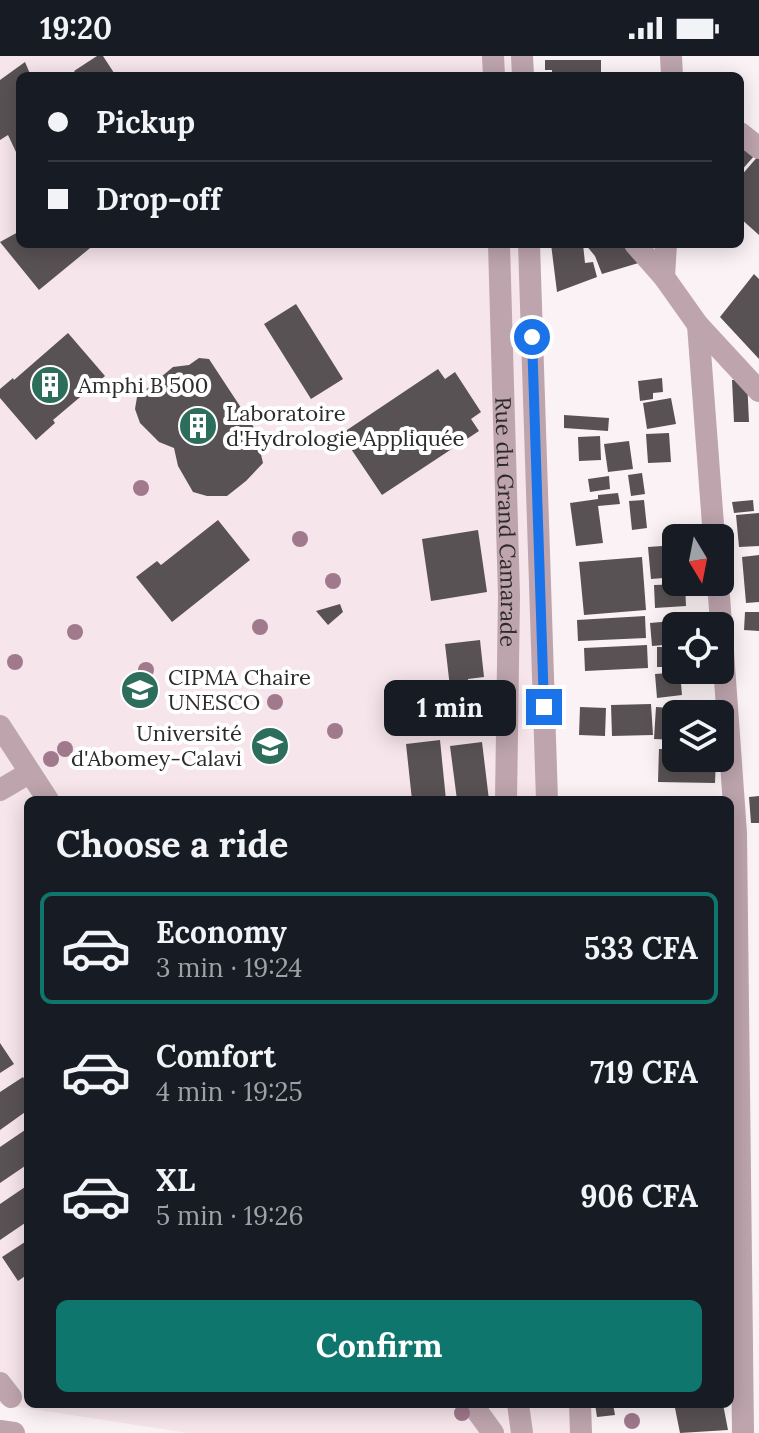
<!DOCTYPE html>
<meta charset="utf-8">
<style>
:root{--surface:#171b24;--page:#242831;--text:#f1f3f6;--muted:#9ea1a6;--line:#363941;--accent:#0f766e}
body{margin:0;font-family:Lora,serif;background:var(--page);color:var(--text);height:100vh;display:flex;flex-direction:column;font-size:30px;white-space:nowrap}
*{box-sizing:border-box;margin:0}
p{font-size:26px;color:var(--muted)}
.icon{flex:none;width:44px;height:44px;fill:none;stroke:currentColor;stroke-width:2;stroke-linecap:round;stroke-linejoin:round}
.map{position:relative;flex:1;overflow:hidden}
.side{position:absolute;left:24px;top:740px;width:710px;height:612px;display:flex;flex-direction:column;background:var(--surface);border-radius:12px;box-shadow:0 4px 20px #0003}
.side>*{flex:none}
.guide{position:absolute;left:16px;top:16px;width:728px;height:176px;border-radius:12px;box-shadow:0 4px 20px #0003;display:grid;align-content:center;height:176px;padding:0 32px;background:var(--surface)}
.needle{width:52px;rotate:170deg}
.tools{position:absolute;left:662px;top:468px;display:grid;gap:16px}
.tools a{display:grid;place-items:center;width:72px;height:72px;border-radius:12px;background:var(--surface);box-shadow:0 4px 20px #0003;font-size:40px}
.end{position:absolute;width:36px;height:36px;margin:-18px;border:10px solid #1a73e8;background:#fff;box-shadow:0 0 0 4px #fff}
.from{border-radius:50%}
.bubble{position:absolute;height:56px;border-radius:12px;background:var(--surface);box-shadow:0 4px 20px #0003;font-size:26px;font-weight:800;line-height:56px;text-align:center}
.guide b{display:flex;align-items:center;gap:28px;height:76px;font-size:30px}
.guide b+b{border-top:2px solid var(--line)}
.guide i{width:20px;height:20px;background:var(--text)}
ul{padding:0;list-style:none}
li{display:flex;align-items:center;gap:24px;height:112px;margin:0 16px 12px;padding:0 16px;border:4px solid transparent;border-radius:12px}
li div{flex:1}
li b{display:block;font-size:30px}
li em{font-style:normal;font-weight:800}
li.selected{border-color:var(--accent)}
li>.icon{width:72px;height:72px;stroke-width:1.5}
h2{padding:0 32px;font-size:36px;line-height:96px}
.action{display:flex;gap:16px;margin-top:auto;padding:16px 32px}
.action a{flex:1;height:92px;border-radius:12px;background:var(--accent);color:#fff;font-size:32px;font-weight:800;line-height:92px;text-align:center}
.status{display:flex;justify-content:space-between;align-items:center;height:56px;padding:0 40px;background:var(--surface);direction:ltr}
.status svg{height:22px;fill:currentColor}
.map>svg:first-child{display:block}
.built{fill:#f6e5eb}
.building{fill:#595254}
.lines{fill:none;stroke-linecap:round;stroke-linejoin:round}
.minor{stroke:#bda4ad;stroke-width:22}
.tree{fill:#a0798c}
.route{stroke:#1a73e8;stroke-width:10}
.labels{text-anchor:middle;stroke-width:8;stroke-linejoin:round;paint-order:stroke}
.poi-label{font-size:22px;fill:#2d2a2b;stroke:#fff;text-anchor:start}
.street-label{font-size:22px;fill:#2d2a2b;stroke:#fff}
</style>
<div class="status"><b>19:20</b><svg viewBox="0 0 49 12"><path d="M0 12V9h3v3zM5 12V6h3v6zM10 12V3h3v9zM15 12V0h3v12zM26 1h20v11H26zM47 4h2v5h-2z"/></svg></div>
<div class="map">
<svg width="759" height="1377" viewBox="0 0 759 1377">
<rect width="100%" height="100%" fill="#fbf2f5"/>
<!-- built -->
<path class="built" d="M0 0H517L518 20H20V188H524L543 744H28V1348H569L571 1377H188L0 1348Z"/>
<!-- building -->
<path class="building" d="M97 0H103L116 20H78L74 15Z
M545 4H601V20H552V14H545Z
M25 6 31 20H20V95L16 96 8 79 0 84V24Z
M740 85 755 99 740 116Z
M759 99V179L740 162V121Z
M20 175V188H95L39 234 0 186Z
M551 188H583L585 207 593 206 597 221 557 236Z
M585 188H630L645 205 602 218 595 200Z
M754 218 759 223V303L720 261Z
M296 248 343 323 311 343 264 268Z
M68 277 105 320 53 364 55 367 36 384 0 342V333L13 322 14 324Z
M199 302 209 303 255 373 263 407 246 425 227 440H207L193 436 178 410 174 392 159 386 140 367 135 353 137 341 173 311 189 309Z
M438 313 445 323 455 316 481 356 471 363 479 375 382 439 341 378Z
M662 322 663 336 653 337V343L640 345 638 325Z
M747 323 749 366H734L732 324Z
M671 342 676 368 647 373 643 347Z
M564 359 609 362 608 375 564 372Z
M669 377 671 406 648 407 646 378Z
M600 380 601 404 579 405 578 381Z
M629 385 633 413 608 416 604 388Z
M642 417 645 438 631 440 628 419Z
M609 420 610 433 590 436 588 423Z
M618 437 620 448 598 450 603 487 576 490 570 447 598 443V439Z
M644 444 647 472 632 474 629 445Z
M753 444 754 455 734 457 732 446Z
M759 457V490L739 491 736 459Z
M218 464 250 504 172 566 136 521 157 505 161 509Z
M478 474 487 536 431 545 422 483Z
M676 489V521L651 523 648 491Z
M759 499V546L746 547 742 501Z
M642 501 646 554 584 559 579 506Z
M685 528 686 550 655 552 654 529Z
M340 548 343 556 328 569 316 555Z
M745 556H759V575L744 574Z
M645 560 646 582 578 585 577 564Z
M706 562 707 570H676V588L652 590 650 567Z
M480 584 484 621 468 623 471 646 479 645 482 672 455 675 445 588Z
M647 589 648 612 585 615 584 592Z
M657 591H676V611H657Z
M680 616 682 639 657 642 655 618Z
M651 648 653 679 612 680 611 649Z
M580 651 606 652 605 680 579 679Z
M656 651 716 655V658H676V684L654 683Z
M440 684 446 744H412L406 688Z
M482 686 489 744H457L450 690Z
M659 693H676V702H716L715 727 658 726Z
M759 740V767H751L749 741Z
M0 987 14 1008 0 1017Z
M23 1021 28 1029V1054L0 1074V1036Z
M28 1072V1108L0 1127V1091Z
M28 1129V1165L0 1184V1148Z
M28 1184V1218L18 1225 2 1201Z
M595 1348H613L615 1359 597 1361Z
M697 1348H723L728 1374 680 1377 675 1352Z"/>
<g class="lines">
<!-- minor -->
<g class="minor">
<path d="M493 0 494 20"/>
<path d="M522 0 523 20"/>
<path d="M671 0 672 20"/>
<path d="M740 77 759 92"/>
<path id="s1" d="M499 188 509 540 506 744"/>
<path d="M529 188 547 744"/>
<path d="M635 188 664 221 698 269 759 335"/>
<path d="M664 221 666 188"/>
<path d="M698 269 714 482"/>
<path d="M718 526 736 777 743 1377"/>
<path d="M0 670 48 744"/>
<path d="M0 734 29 717"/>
<path d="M0 1327 11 1341"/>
<path d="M472 1348 493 1377"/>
<path d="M518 1348 522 1377"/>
<path d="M580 1348 581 1377"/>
<path d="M0 1375 14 1377"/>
</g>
</g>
<!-- trees -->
<g class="tree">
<circle cx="141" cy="432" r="8"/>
<circle cx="300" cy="483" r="8"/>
<circle cx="333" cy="525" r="8"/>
<circle cx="260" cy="571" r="8"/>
<circle cx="75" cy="576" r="8"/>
<circle cx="15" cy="606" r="8"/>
<circle cx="146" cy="614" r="8"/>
<circle cx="275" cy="646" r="8"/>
<circle cx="335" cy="675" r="8"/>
<circle cx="65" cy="693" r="8"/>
<circle cx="51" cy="703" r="8"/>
<circle cx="462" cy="1357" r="8"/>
<circle cx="632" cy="1365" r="8"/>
</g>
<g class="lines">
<!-- route -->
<path class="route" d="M532 281 544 651"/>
</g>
<!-- icons -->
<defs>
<symbol id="building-disc" viewBox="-11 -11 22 22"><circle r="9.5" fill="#2c6d5c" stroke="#fff"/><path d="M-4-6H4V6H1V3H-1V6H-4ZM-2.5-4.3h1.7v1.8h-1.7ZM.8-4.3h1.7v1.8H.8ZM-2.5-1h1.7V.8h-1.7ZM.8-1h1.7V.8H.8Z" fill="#fff"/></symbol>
<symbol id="university-disc" viewBox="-11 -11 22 22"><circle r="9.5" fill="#2c6d5c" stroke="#fff"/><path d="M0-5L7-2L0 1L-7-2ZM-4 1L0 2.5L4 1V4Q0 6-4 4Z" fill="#fff"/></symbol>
</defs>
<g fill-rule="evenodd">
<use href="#building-disc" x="28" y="307" width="44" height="44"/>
<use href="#building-disc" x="176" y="348" width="44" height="44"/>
<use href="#university-disc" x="118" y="612" width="44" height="44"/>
<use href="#university-disc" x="248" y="668" width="44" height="44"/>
</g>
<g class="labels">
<!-- poi labels -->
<g class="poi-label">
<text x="78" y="337">Amphi B 500</text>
<text x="226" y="365">Laboratoire<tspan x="226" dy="25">d'Hydrologie Appliquée</tspan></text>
<text x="168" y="629">CIPMA Chaire<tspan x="168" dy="25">UNESCO</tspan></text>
<text x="242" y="685" text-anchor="end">Université<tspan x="242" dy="25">d'Abomey-Calavi</tspan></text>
</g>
<!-- street labels -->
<g class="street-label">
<text dy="8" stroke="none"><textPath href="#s1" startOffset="278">Rue du Grand Camarade</textPath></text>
</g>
</g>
</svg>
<div class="tools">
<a><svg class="needle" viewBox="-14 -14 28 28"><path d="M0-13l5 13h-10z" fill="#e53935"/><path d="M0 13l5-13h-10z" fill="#9ea1a6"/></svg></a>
<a><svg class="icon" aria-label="locate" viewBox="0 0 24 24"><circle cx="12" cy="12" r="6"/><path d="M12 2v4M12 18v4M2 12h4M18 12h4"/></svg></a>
<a><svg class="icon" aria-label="layers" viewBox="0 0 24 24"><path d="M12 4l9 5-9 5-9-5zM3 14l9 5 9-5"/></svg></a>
</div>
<i class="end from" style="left:532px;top:281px"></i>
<i class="end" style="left:544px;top:651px"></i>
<div class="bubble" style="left:384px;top:624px;width:132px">1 min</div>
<div class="guide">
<b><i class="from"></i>Pickup</b>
<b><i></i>Drop-off</b>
</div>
<section class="side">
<h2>Choose a ride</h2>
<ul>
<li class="selected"><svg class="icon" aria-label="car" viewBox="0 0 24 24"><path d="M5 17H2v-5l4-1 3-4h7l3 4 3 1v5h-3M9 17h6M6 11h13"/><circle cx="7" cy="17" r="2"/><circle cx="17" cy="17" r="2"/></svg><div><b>Economy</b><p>3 min · 19:24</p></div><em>533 CFA</em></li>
<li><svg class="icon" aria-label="car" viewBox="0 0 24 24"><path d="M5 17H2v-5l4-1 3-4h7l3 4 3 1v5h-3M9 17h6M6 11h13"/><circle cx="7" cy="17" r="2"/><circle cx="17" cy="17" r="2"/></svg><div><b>Comfort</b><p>4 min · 19:25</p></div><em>719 CFA</em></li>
<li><svg class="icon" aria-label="car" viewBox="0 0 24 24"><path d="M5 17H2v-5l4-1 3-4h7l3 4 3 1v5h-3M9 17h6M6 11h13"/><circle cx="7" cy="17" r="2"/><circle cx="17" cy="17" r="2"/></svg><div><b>XL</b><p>5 min · 19:26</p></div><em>906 CFA</em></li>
</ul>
<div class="action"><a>Confirm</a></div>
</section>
</div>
